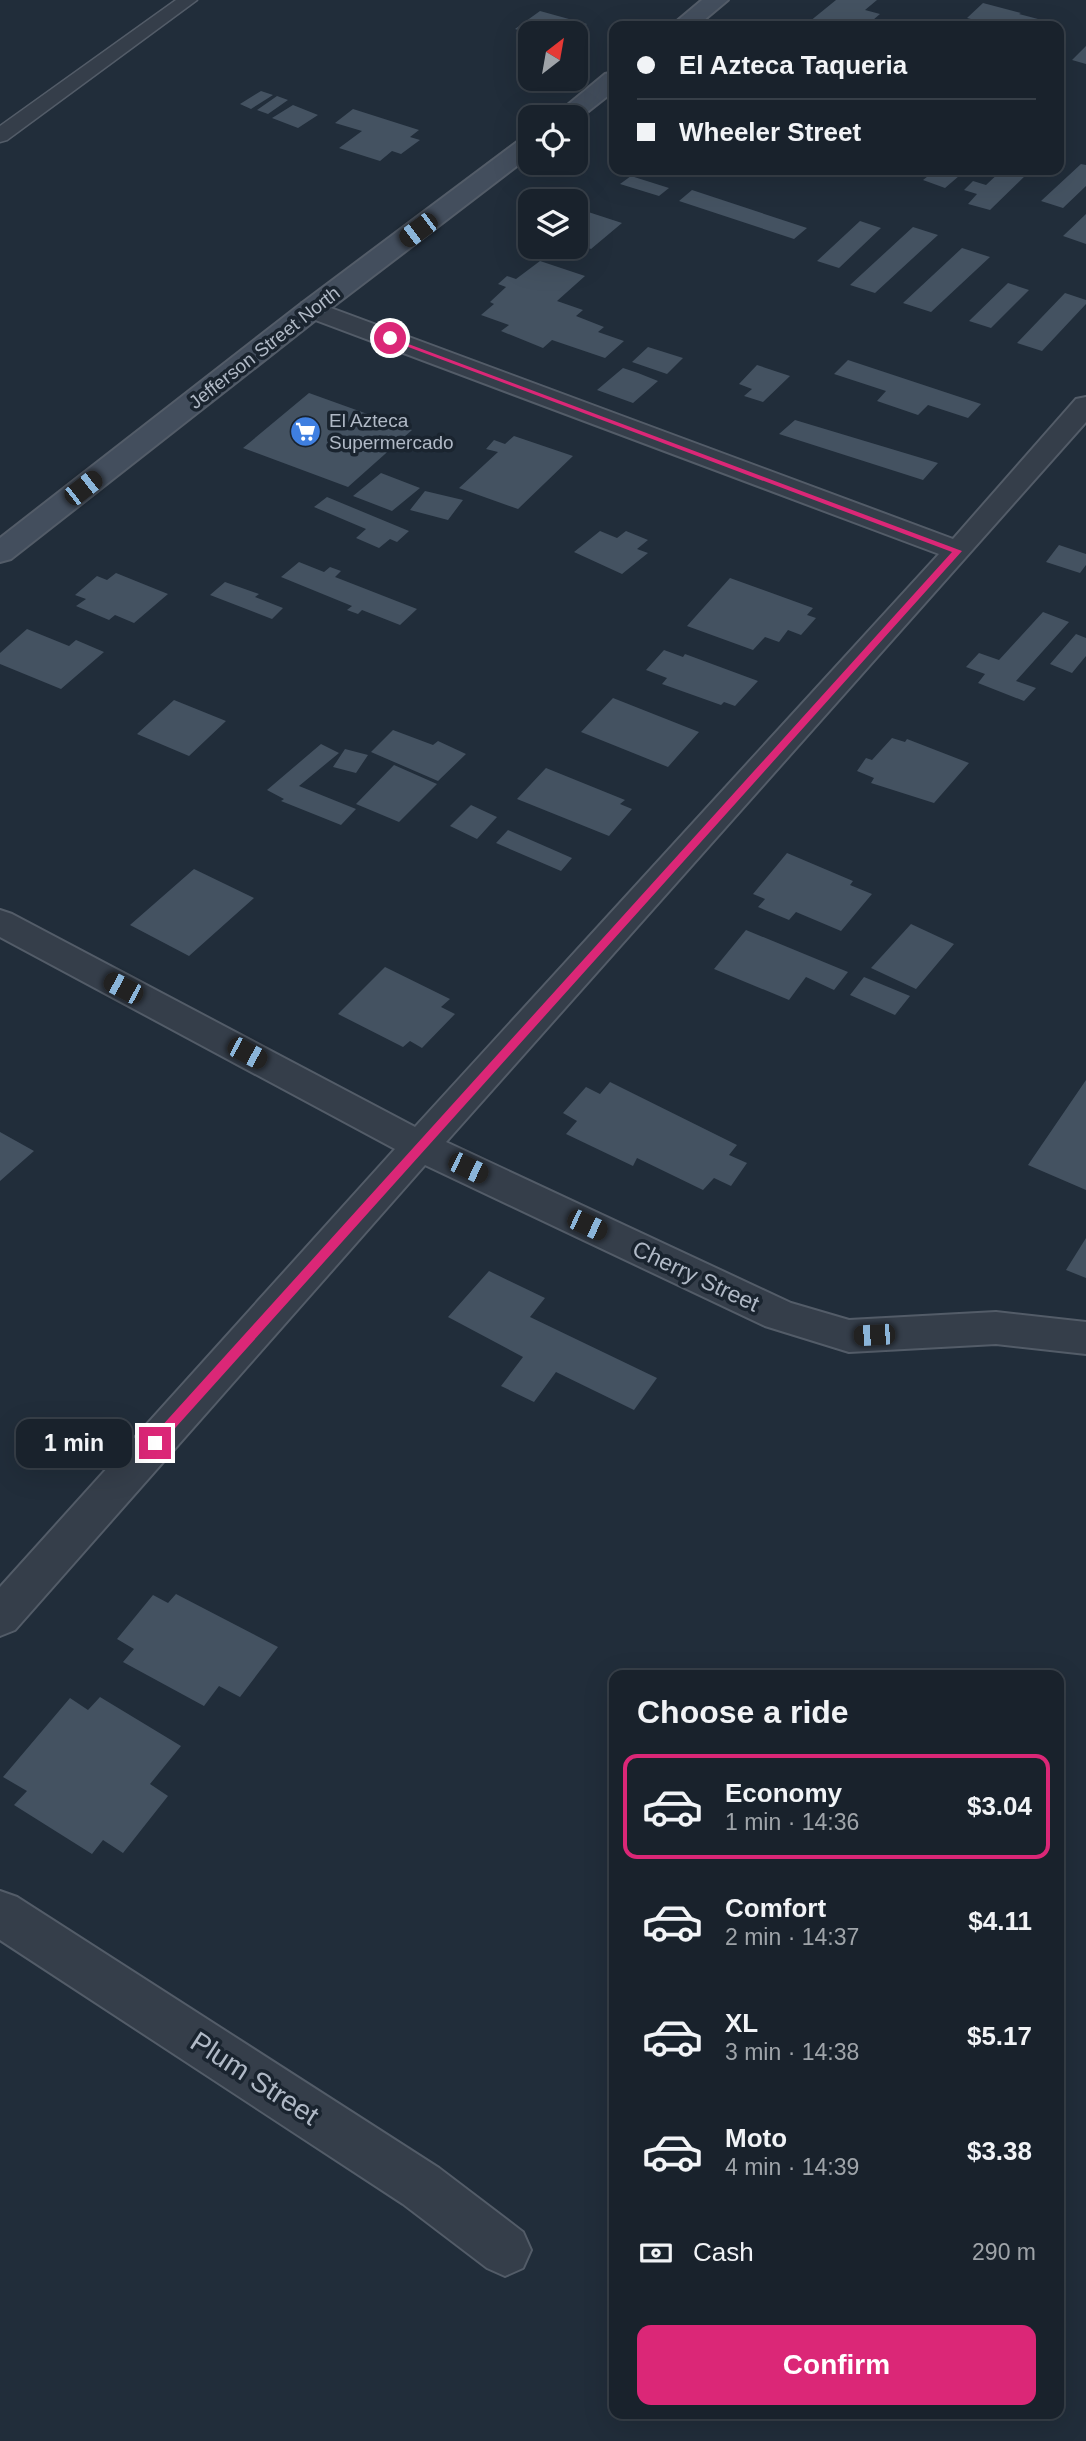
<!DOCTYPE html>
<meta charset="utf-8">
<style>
:root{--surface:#19222c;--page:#222a34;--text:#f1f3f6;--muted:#9fa4a9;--line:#373f48;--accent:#db2777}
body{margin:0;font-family:Helvetica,sans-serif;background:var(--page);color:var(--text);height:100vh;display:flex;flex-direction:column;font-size:26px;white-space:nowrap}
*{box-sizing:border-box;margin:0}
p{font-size:23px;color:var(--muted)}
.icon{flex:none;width:38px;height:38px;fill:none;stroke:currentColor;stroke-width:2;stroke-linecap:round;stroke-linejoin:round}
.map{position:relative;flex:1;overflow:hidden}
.side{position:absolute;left:609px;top:1670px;width:455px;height:749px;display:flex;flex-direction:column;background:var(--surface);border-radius:14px;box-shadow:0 7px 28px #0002,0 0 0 2px var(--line)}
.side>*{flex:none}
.top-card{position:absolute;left:609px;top:21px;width:455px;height:154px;border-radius:14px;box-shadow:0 7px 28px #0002,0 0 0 2px var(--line);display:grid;align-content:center;height:154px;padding:0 28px;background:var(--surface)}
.needle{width:46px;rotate:31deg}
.controls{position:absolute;left:518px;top:21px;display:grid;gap:14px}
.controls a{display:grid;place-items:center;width:70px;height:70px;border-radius:14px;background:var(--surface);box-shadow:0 7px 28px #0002,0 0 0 2px var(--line);font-size:35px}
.end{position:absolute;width:32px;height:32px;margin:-16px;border:9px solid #db2777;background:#fff;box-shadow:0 0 0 4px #fff}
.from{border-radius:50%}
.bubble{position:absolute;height:49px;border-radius:14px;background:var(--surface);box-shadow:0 7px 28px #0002,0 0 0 2px var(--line);font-size:23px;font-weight:700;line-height:49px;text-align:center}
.car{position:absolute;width:21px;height:42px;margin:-21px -10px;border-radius:9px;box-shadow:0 0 5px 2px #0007;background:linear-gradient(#222 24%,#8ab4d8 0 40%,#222 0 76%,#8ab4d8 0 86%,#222 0)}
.top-card b{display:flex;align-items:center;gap:24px;height:66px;font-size:26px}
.top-card b+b{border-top:2px solid var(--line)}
.top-card i{width:18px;height:18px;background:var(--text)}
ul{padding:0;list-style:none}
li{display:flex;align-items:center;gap:21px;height:105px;margin:0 14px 10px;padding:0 14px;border:4px solid transparent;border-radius:14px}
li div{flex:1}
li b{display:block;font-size:26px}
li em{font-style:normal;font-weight:700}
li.active{border-color:var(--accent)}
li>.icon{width:63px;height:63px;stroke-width:1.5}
h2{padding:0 28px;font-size:32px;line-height:84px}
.pay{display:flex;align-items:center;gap:18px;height:77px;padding:0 28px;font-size:26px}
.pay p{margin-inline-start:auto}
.primary-button{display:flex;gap:14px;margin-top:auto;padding:14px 28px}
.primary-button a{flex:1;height:80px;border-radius:14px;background:var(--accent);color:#fff;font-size:28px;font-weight:700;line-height:80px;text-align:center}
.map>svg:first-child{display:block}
.building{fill:#445261}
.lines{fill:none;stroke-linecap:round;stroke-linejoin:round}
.lane-casing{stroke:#535c68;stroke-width:3}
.street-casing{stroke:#535c68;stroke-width:4}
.secondary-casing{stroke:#535c68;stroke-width:4}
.lane{fill:#353e4a;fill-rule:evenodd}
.street{fill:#353e4a;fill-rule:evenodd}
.secondary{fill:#434e5d;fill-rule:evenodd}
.route{fill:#db2777}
.labels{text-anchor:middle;stroke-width:7;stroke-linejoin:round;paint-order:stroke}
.far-street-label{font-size:19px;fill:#b0b9c6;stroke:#1a242f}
.far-poi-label{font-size:19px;fill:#b0b9c6;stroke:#1a242f;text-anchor:start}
.street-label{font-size:23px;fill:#b0b9c6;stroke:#1a242f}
.near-street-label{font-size:28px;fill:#b0b9c6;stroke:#1a242f}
</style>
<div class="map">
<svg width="1086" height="2441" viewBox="0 0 1086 2441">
<rect width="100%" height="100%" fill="#212d3a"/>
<!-- building -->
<path class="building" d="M836 0H877L865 10 880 14 866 26H804Z
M983 3 1021 13 1019 14 1038 19 1032 26H998L967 18Z
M540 11 587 24 579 30 587 33 578 39 576 33 530 34 515 29Z
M1086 46V64L1072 60Z
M261 91 273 95 251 109 240 104Z
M277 96 288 100 268 114 257 110Z
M293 105 318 115 298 128 272 118Z
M353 109 419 130 410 137 420 140 401 154 392 151 380 161 339 148 362 131 335 123Z
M1081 164 1086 165V186L1063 208 1041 201Z
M936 170H966L945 188 923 180Z
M1002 170H1031L990 210 968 204 977 194 964 190 973 181 986 185Z
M631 176 669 188 659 196 620 184Z
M692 190 807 228 794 239 679 201Z
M576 208 622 223 591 249 576 243Z
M1086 214V244L1063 236Z
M860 221 881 228 839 268 817 261Z
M913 227 938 235 875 293 850 285Z
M962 248 990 257 931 312 903 303Z
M540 261 585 276 557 301 583 310 576 316 604 327 598 332 624 341 605 358 552 340 543 348 501 331 509 325 481 315 494 304 490 302 506 287 498 284 507 276 516 279Z
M1008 283 1029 290 991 328 969 321Z
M1065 293 1086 300V304L1042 351 1017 343Z
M648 347 683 358 667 374 632 362Z
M848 360 981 404 968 418 928 405 918 415 877 401 886 391 834 374Z
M757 365 790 376 763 402 744 396 752 389 739 384Z
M623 368 638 373 658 381 633 403 597 390Z
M309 393 412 430 348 487 243 448Z
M795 420 938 463 923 480 779 434Z
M514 436 573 456 518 509 459 488 498 452 486 449 494 440 505 444Z
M381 473 420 488 392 511 353 496Z
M425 491 463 500 448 520 410 510Z
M327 497 409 531 397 542 390 539 379 548 356 538 366 529 314 507Z
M600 531 617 538 626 531 648 540 637 549 648 553 622 574 574 552Z
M1059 545 1086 554V565L1080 573 1046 562Z
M299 562 324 572 330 567 341 571 335 577 417 609 400 625 362 610 358 614 347 610 352 606 281 577Z
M116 573 168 594 134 623 115 615 109 620 76 606 86 599 75 595 97 576 107 580Z
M730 578 813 608 807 615 816 618 801 635 788 630 779 642 765 637 753 650 687 626Z
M225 582 259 594 255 597 283 608 272 619 210 595Z
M1043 612 1069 622 1016 681 1036 688 1024 701 978 683 985 674 966 667 979 653 999 660Z
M27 629 69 646 76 640 104 652 61 689 0 664V653Z
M1076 634 1086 638V656L1072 673 1050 664Z
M664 650 683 657 685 654 758 681 735 706 724 702 721 705 662 684 667 678 646 670Z
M613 698 699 732 668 767 581 732Z
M174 700 226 721 189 756 137 734Z
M393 730 433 745 438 741 466 754 438 781 371 752Z
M892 738 905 742 907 739 969 763 934 803 871 783 874 778 857 771 866 758 872 760Z
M321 744 339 753 299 786 356 809 341 825 281 801 284 799 267 790Z
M345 749 368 755 356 773 333 767Z
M394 765 437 784 399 822 356 804Z
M546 768 625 800 620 804 632 809 609 836 517 799Z
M471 805 497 817 477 839 450 826Z
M508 830 572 858 561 871 496 843Z
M787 853 853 881 850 885 872 894 841 931 796 912 789 920 758 907 765 899 753 894Z
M194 869 254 898 189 956 130 925Z
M911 924 954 944 916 989 871 968Z
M746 930 848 972 834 990 806 977 789 1000 714 969Z
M385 967 450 999 441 1007 455 1014 422 1048 410 1041 403 1047 338 1014Z
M864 977 910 996 895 1015 850 995Z
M1086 1080V1190L1028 1165Z
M610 1082 737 1145 729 1155 747 1163 731 1186 714 1178 703 1190 637 1158 633 1166 566 1134 577 1121 563 1113 586 1087 600 1094Z
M0 1132 34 1151 0 1181Z
M1086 1238V1278L1066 1270Z
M489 1271 545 1298 530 1317 657 1378 634 1410 556 1372 534 1402 501 1386 523 1357 448 1317Z
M176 1594 278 1647 240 1697 219 1686 204 1706 123 1662 134 1649 117 1639 153 1595 168 1603Z
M100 1697 181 1746 150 1784 168 1796 123 1853 103 1840 92 1854 14 1805 27 1791 3 1777 70 1698 88 1710Z"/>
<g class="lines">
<defs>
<path id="lane" d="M176 0H197L7 140 0 142V126Z"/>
<path id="street" d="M312 301 953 539 1076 399 1086 397V422L446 1142 791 1303 849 1320 996 1312 1086 1322V1354L996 1344 849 1352 765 1326 425 1165 15 1630 0 1636V1587L395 1149 0 937V910L12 914 415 1127 939 554 302 315 298 309 302 303Z
M0 1891 17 1897 439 2168 523 2232 531 2250 523 2268 505 2276 487 2268 403 2204 0 1940Z"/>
<path id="secondary" d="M702 0H728L697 26H671Z
M614 72V91L576 121V117H553L605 74Z
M530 136V156L322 315 11 559 0 562V538L302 303 521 139Z"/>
</defs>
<!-- lane casing -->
<use href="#lane" class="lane-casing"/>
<!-- street casing -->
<use href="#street" class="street-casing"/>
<!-- secondary casing -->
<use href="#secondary" class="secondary-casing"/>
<!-- lane -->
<use href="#lane" class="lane"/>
<!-- street -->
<use href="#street" class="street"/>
<!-- secondary -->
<use href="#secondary" class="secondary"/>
</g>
<!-- route -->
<path class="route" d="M387 336 962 551 159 1446 155 1448 149 1443 150 1439 952 552 387 339Z"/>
<!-- icons -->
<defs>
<symbol id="supermarket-disc" viewBox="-11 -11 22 22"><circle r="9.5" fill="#3f7fe0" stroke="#1a242f"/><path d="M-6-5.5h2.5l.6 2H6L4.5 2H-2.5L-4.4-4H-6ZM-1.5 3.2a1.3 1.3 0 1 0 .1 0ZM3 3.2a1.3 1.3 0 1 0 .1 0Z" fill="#fff"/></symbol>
</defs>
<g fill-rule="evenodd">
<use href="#supermarket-disc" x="288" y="414" width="35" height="35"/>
</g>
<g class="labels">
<!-- far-street labels -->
<g class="far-street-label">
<text transform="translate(264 347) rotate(-38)" y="7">Jefferson Street North</text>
</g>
<!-- far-poi labels -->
<g class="far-poi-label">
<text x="329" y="427">El Azteca<tspan x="329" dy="22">Supermercado</tspan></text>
</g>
<!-- street labels -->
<g class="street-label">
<text transform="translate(696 1276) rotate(25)" y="8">Cherry Street</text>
</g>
<!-- near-street labels -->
<g class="near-street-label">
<text transform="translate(255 2078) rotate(33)" y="10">Plum Street</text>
</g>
</g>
</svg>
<div class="controls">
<a><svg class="needle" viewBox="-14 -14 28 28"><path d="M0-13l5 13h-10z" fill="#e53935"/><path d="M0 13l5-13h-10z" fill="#9fa4a9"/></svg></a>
<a><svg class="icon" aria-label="locate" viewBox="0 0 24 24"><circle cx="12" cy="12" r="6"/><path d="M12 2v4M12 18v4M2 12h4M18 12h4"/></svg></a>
<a><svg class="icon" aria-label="layers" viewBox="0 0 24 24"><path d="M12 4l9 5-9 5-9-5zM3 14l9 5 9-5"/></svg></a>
</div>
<i class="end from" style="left:390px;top:338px"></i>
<i class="end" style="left:155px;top:1443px"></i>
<div class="bubble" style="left:16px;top:1419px;width:116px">1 min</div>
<i class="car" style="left:418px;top:230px;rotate:233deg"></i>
<i class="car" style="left:83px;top:488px;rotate:52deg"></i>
<i class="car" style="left:123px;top:988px;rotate:298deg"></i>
<i class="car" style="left:247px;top:1053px;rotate:118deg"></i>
<i class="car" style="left:468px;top:1168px;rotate:116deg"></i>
<i class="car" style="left:587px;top:1225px;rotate:115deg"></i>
<i class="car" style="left:874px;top:1335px;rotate:267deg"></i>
<div class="top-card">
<b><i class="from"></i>El Azteca Taqueria</b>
<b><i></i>Wheeler Street</b>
</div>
<section class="side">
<h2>Choose a ride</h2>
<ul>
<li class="active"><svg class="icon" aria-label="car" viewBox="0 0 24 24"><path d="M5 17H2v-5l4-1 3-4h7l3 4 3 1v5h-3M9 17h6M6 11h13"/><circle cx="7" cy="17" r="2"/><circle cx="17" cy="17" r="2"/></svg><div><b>Economy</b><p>1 min · 14:36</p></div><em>$3.04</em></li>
<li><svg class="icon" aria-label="car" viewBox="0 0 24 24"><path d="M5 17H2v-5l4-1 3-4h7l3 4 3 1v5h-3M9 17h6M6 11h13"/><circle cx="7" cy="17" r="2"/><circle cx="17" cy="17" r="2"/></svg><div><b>Comfort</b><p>2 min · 14:37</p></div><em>$4.11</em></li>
<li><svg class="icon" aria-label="car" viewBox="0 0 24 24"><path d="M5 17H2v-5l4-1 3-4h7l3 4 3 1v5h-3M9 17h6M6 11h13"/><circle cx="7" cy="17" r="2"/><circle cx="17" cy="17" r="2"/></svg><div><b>XL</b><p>3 min · 14:38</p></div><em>$5.17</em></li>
<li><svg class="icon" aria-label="car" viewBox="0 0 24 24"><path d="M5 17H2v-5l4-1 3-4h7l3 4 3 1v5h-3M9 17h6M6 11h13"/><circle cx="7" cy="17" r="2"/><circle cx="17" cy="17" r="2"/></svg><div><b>Moto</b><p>4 min · 14:39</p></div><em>$3.38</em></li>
</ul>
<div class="pay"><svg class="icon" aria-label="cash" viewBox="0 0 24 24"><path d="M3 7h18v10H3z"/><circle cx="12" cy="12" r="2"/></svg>Cash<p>290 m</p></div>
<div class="primary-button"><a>Confirm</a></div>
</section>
</div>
